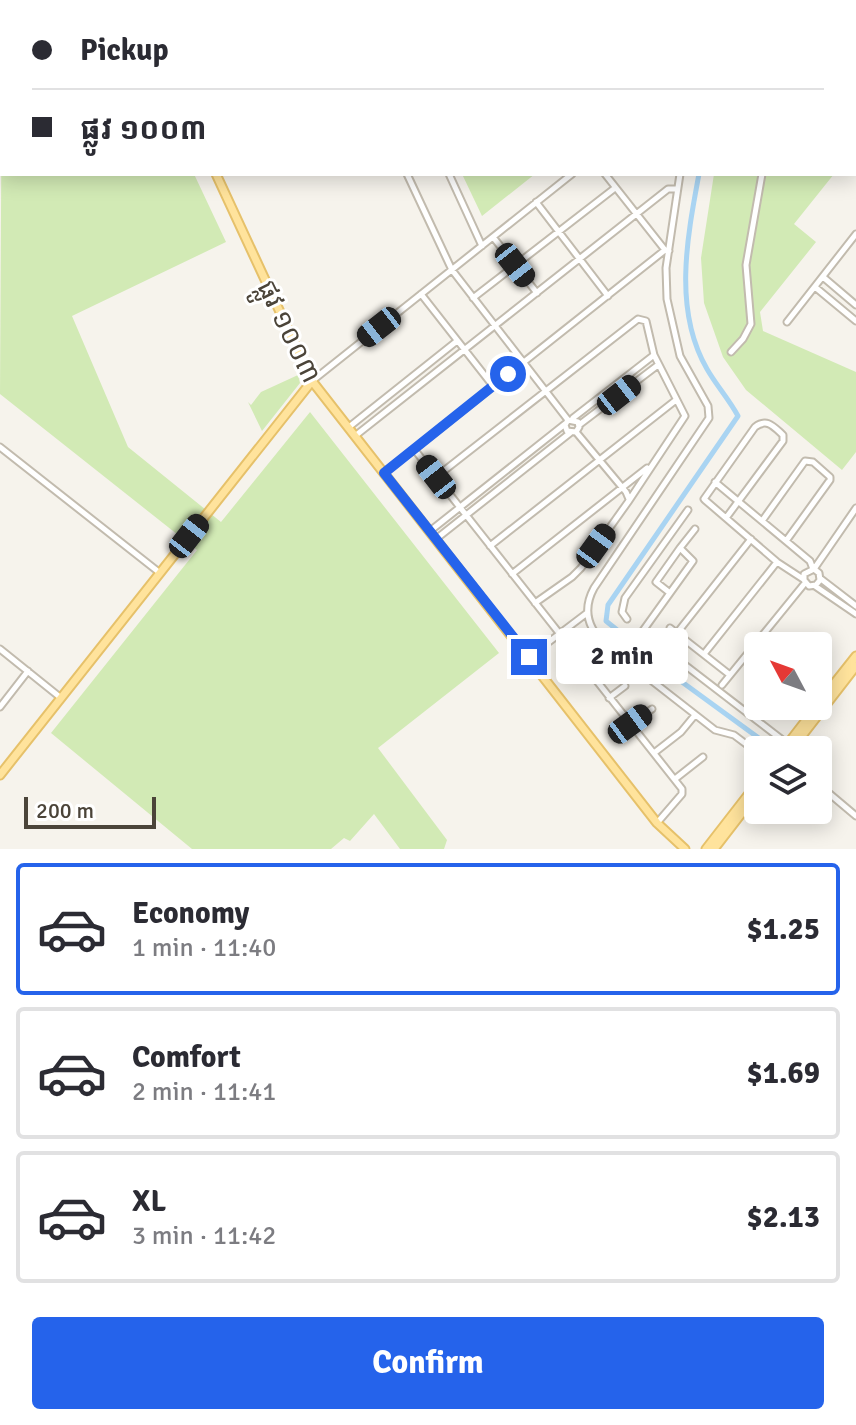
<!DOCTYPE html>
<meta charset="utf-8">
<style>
:root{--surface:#fff;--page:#f7f7f7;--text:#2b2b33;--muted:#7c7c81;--line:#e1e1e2;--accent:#2563eb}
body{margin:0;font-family:Signika,"Noto Sans Khmer",sans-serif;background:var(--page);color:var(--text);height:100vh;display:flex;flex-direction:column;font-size:30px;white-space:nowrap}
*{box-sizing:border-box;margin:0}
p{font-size:26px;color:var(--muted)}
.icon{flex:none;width:44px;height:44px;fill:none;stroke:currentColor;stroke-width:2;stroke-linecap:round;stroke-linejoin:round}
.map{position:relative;height:849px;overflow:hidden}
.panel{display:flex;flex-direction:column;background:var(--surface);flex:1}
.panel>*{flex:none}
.hud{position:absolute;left:0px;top:0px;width:856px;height:176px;box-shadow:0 4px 20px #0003;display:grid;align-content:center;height:176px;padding:0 32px;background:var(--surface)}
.needle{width:52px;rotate:311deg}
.controls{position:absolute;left:744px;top:632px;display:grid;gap:16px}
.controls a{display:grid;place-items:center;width:88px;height:88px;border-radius:8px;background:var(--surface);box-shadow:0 4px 20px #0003;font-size:40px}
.scale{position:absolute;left:24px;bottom:20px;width:132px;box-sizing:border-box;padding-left:8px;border:4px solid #4b4439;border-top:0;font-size:22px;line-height:28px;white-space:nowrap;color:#4b4439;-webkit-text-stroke:6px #fff;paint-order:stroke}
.end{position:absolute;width:36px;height:36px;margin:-18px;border:10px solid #2563eb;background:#fff;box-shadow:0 0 0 4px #fff}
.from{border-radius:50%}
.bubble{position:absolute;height:56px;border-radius:8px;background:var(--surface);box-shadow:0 4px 20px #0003;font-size:26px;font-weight:700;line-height:56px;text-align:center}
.car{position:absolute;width:24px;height:48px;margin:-24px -12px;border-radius:10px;box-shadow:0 0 6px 2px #0007;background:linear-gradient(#222 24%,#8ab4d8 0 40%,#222 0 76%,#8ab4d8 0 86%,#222 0)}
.hud b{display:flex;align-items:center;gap:28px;height:76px;font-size:30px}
.hud b+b{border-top:2px solid var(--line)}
.hud i{width:20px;height:20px;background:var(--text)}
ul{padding:14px 0 0;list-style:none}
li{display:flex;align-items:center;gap:24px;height:132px;margin:0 16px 12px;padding:0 16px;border:4px solid var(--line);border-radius:8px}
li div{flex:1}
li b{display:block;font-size:30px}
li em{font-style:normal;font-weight:700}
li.current{border-color:var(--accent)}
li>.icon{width:72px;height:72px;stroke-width:1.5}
.action{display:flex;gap:16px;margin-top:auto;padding:16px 32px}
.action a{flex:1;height:92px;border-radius:8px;background:var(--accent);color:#fff;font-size:32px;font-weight:700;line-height:92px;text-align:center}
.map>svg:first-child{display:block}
.green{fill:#d2eab5}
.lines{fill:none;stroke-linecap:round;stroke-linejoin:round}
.canal{stroke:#a9d4f2;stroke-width:5}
.minor-casing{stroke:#c2bbae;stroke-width:9}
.major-casing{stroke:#e6c16a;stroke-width:11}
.minor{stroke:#fff;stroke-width:5}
.major{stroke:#ffe39c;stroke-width:7}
.route{stroke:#2563eb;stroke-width:10}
.labels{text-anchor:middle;stroke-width:6;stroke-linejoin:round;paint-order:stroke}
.street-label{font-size:28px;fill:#4b4439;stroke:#fff}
</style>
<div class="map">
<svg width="856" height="849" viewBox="0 0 856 849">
<rect width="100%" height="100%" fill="#f6f3ec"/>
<!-- green -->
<path class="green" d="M2 34V174H194L226 242 72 316 128 447 221 522 310 412 499 653 378 748 447 840 444 849H400L374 814 350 841 344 838 331 849H192L51 733 197 550 0 394Z
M462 174H535L482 216Z
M714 174H834L794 224 816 242 760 312 763 331 856 372V452L842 470 746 390 723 357 704 303 701 258Z
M298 375 300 383 262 431 248 402 251 405 261 392Z"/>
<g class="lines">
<!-- canal -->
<path class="canal" d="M545 0 547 2
M699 174C687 238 673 310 707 369 716 385 729 399 738 416L608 605 606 621 682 682 775 750"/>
<defs>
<path id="minor" d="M370 0 371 2
M711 0 713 2
M6 2 7 0
M227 2 232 0
M323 2 327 0
M854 4 856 3
M0 20 2 14
M854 145H856
M407 174 452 270 568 420 565 425 567 431 576 432 579 427 578 422 568 420
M449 174 482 246
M605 174 665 250
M680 174 666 268 667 299 680 356 708 406 709 418 594 588C582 610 588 629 606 645L715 730 734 735 758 753
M536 202 608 296
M493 237 537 293
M823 277 856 305
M815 287 856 321
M421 294 493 386
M473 298 615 188
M787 322 856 234
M731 352 743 339 751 324 746 265 762 174
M312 381 572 174
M573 418 654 355
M579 425 658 365
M349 427 457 341
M576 432 626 492 629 499
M355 436 668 189H677
M0 447 160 573
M414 449 682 789V794L657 823
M384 473 665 250 669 251
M436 477 638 319 646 321 654 355 685 416 628 502 581 568 572 577 535 603
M715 482 810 561 813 569
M726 518 783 441V435C773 426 767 418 755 427L704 499 705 500 777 562 803 579
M762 521 805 461 813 462 830 477V480L786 541
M430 531 565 424
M436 539 570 433
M490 546 676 400
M680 548 695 529
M814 569 819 573 820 580 816 585 809 586 804 580V574L814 569 856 508
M512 574 647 468
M821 579 856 606
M815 586 856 614
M670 593 656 582 680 548 693 561 642 632 789 745
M627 619 622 612 625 598 688 510
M670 628 730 675
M677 633 751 539
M0 649 61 698
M704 654 777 562
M529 657 587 613
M722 685 805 583
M609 698 625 686
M0 707 28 671
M630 724 652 709
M654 753 681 732 695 715
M675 779 703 757
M818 784 856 816"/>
<path id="major" d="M134 0 135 2
M216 174 312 381 657 823 685 849
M818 704 856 656
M783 750 817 706
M791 750 856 666
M0 775 312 381
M706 849 758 782
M714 849 758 792"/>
</defs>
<!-- minor casing -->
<use href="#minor" class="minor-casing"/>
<!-- major casing -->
<use href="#major" class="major-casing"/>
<!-- minor -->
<use href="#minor" class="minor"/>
<!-- major -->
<use href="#major" class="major"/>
</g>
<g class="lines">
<!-- route -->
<path class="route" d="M508 374 384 473 529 657"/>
</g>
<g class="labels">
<!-- street labels -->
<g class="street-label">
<text transform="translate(290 331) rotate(64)" y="10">ផ្លូវ ១០០៣</text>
</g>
</g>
</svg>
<div class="controls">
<a><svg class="needle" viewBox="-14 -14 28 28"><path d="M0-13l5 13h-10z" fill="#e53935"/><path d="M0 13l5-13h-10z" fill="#7c7c81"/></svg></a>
<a><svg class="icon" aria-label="layers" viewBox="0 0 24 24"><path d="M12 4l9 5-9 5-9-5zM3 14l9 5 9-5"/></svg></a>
</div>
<div class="scale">200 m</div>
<i class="end from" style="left:508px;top:374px"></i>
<i class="end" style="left:529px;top:657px"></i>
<div class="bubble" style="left:556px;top:628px;width:132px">2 min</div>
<i class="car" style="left:515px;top:265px;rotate:142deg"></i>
<i class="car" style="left:379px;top:327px;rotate:232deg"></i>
<i class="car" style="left:619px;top:395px;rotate:52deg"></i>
<i class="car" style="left:436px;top:477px;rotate:322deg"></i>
<i class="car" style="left:189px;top:536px;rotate:38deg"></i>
<i class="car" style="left:596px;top:546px;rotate:36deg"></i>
<i class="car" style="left:630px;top:724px;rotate:54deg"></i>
<div class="hud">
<b><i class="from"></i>Pickup</b>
<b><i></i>ផ្លូវ ១០០៣</b>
</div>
</div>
<section class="panel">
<ul>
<li class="current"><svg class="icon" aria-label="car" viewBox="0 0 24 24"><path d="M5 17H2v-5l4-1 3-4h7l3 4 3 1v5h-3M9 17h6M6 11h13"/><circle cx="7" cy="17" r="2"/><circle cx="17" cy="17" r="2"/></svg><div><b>Economy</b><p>1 min · 11:40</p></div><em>$1.25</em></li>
<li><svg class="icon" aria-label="car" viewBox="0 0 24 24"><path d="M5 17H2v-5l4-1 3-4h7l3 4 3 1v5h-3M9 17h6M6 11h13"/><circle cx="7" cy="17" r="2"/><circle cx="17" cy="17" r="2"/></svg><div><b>Comfort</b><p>2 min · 11:41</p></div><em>$1.69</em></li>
<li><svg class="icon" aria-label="car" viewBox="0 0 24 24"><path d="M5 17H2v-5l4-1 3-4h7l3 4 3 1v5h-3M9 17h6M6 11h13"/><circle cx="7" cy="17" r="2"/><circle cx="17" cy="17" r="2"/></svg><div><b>XL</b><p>3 min · 11:42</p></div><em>$2.13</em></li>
</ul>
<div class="action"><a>Confirm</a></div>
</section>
